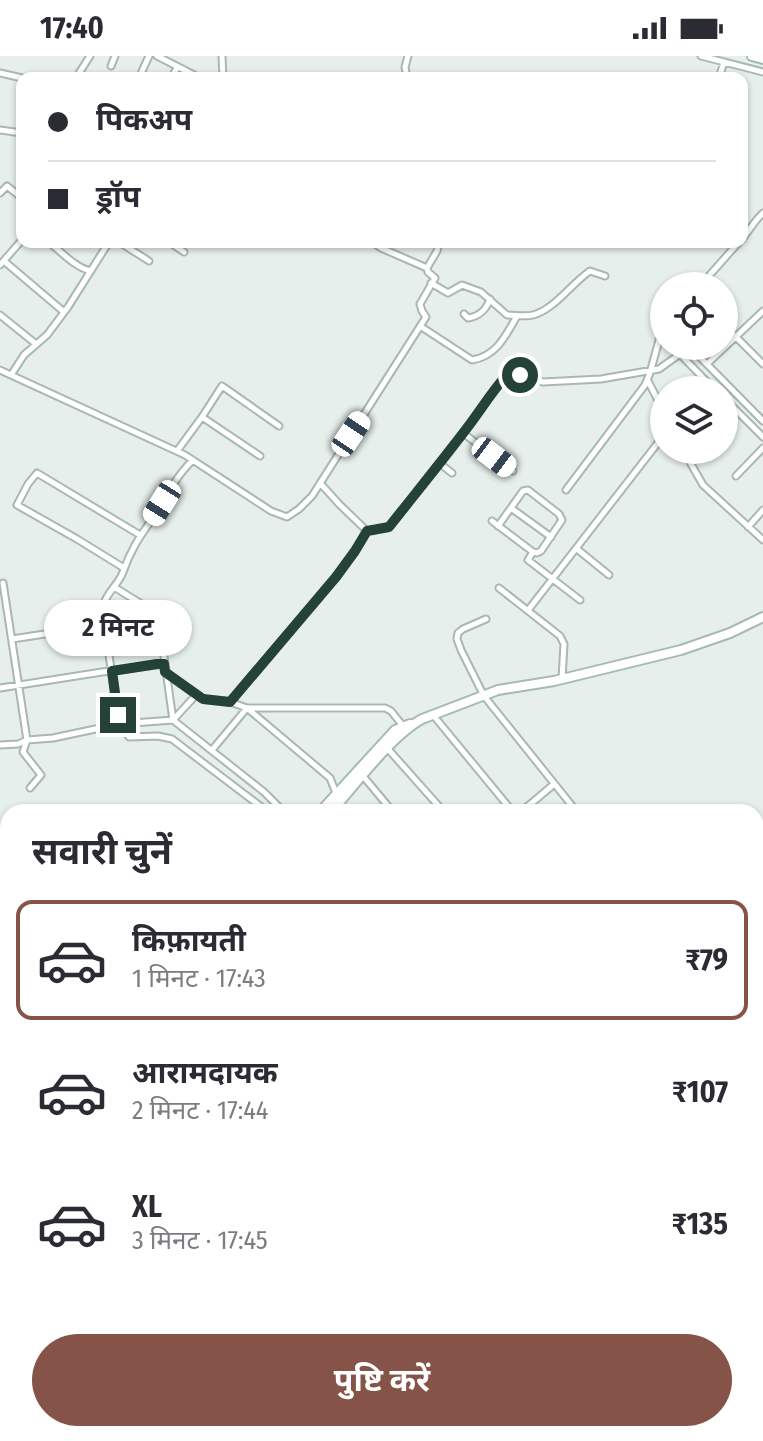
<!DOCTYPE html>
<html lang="hi">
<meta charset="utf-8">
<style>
:root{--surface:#fff;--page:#f2f2f3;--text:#2b2b33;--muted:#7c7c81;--line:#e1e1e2;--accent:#855347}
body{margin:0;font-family:"Fira Sans Condensed","Noto Sans Devanagari",sans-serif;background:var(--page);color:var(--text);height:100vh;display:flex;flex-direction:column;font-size:30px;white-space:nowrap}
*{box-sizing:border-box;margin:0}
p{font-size:26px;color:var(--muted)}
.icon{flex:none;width:44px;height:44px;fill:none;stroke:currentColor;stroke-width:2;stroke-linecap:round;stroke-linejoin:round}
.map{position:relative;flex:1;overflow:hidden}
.details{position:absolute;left:0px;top:748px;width:764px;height:638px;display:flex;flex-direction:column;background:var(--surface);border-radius:24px 24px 0 0;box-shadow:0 2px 6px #0004}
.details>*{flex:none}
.top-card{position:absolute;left:16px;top:16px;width:732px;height:176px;border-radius:16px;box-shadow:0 2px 6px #0004;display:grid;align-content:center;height:176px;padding:0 32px;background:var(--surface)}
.buttons{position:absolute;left:650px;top:216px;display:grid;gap:16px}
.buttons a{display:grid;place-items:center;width:88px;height:88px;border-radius:50%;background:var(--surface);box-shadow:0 2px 6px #0004;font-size:40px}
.end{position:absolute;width:36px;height:36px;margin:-18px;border:10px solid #24423a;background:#fff;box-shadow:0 0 0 4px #fff}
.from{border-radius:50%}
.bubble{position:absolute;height:56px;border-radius:28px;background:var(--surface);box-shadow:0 2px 6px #0004;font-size:26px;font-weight:700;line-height:56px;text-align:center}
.car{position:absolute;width:24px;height:48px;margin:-24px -12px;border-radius:10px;box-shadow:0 0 6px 2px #0007;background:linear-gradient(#fff 24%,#345 0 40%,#fff 0 76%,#345 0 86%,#fff 0)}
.top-card b{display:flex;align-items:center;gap:28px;height:76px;font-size:30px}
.top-card b+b{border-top:2px solid var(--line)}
.top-card i{width:20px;height:20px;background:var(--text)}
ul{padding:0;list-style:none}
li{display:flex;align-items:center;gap:24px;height:120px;margin:0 16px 12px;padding:0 16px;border:4px solid transparent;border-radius:16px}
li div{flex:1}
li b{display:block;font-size:30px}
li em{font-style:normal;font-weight:700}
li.on{border-color:var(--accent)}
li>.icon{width:72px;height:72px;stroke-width:1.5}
h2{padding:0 32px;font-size:36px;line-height:96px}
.action{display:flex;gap:16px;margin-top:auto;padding:16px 32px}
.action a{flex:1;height:92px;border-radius:48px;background:var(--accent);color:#fff;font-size:32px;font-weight:700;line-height:92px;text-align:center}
.status{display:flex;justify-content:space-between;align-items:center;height:56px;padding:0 40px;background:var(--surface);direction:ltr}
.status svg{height:22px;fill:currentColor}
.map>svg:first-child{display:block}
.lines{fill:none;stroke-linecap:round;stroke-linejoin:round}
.street-casing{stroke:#a8b8b2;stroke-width:9}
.secondary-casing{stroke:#a4bbb3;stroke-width:12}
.street{stroke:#fff;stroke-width:5}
.secondary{stroke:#fff;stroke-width:8}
.route{stroke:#24423a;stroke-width:10}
</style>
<div class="status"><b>17:40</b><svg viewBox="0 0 49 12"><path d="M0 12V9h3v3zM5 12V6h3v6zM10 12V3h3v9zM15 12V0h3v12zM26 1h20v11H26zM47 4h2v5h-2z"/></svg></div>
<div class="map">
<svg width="763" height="1385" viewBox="0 0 763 1385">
<rect width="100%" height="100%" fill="#e6efeb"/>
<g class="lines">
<defs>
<path id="street" d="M157 0 200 22
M222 0 223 22
M701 0 763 16
M111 10 115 0
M0 17 22 22
M76 22 90 0
M139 22 149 0
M171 22 177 12
M407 22 405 11 408 0
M719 22 724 6
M0 74 22 77
M0 137 7 130 22 142
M742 183C750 174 754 165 763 157
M49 186C61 196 76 212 91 215
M119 186 149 205
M169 186 184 196
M372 186 381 192 427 212 437 195 439 186
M4 205 64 256
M0 209 22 184
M431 227 448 237 462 229 481 236 507 259C515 259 525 261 533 259 554 254 573 226 590 215L605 220
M700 230 739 186
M464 258 468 262C480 260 486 254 490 243
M0 259 36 288
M420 270 472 304C497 300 506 279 517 260
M735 280 763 308
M672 290 715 334
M689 290 763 365
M707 308 763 255
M0 314 185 399 271 455 287 461 299 453 312 440 426 261 422 255 420 248 435 222 428 216 427 212
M11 319 24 299 47 279 68 251 109 186
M648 325 664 356
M695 334 704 323
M724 342 763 381
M202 361 222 330 279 370
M463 377 513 415
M683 394 703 429 763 484
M177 395 202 361 260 400
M193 404C178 418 167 438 157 456 142 478 132 490 123 516 119 528 107 536 104 548 101 562 104 579 108 592L119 668 129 681 158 680 172 683 268 756
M439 407 452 417
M736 420 763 392
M320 427 340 449 367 475
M566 434 645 329 650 317 661 277 664 274
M511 452 551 481
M492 465 533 496 528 504 580 544
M498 470 523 435 528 434 559 458 562 464 541 495 537 497 533 496
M748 471 763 454
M367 475 389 471C415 438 441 405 467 372 480 355 491 337 505 321L520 319 543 326 601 323 659 313 680 298
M577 493 609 519
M124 512 77 483 17 449 28 428 37 417 140 479
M3 527 27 684 23 696 41 719 30 732
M114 531 158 558 173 664
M499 532 560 580 564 588 562 623
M529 553 664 379
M486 563 463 573 458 577 457 583 461 594 484 640 577 756
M12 583 104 569
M107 586 160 579
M165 616 196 639 174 663
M0 632 102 616 164 608
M196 639 203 643 230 646 247 652H385L391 655 403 670
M230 646 336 521 355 495 367 475
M433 659 513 756
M0 689 18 688 27 684 53 682 119 668 173 664 264 736 284 756
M388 693 444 756
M212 694 247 652 330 722 336 737
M363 720 393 756
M521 756 553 729
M0 796 8 791
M0 904 8 900
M756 1031 763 1025
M756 1069 763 1078
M756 1109 763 1103
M756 1136 763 1144
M756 1185 757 1182 763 1177
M756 1188 763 1196
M756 1254 763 1262
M229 1378 236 1385
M537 1378 542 1385
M241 1385 246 1378
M506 1385 512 1378
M708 1385 716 1378"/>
<path id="secondary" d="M752 0 763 3
M320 756 395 674 410 668
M331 756C355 729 392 679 422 663L498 634 554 625 681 594 730 577 763 561
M0 1080 8 1073
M0 1091 8 1084
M756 1330 763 1339
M160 1385 168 1378"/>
</defs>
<!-- street casing -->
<use href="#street" class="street-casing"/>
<!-- secondary casing -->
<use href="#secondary" class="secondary-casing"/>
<!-- street -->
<use href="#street" class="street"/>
<!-- secondary -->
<use href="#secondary" class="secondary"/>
</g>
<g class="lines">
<!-- route -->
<path class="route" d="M118 659 112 615 157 608H164L165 616 203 643 230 646 336 521 355 495 367 475 389 471C415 438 442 405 467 372 480 355 491 337 505 321L520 319"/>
</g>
</svg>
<div class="buttons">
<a><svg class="icon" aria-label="locate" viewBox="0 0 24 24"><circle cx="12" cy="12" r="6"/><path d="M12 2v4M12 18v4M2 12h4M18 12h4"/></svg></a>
<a><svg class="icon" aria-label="layers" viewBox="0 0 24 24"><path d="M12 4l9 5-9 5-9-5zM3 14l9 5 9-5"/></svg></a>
</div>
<i class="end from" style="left:520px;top:319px"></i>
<i class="end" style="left:118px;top:659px"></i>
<div class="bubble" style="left:44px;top:544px;width:148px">2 मिनट</div>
<i class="car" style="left:351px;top:378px;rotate:34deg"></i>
<i class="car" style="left:494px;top:401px;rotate:127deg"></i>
<i class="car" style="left:162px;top:447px;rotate:212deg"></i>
<div class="top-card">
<b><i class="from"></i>पिकअप</b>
<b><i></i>ड्रॉप</b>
</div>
<section class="details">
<h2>सवारी चुनें</h2>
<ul>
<li class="on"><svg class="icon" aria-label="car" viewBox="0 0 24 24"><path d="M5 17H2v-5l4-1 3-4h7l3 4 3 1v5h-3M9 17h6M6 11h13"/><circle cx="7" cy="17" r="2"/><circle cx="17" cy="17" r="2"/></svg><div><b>किफ़ायती</b><p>1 मिनट · 17:43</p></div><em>₹79</em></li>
<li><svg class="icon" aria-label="car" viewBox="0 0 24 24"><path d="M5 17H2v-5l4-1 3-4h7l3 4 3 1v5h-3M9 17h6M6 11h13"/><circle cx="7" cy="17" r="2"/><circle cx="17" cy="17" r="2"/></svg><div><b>आरामदायक</b><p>2 मिनट · 17:44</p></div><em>₹107</em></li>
<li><svg class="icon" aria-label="car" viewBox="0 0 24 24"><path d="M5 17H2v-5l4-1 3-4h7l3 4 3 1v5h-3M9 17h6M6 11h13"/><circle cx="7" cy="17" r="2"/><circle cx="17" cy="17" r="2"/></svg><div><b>XL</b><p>3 मिनट · 17:45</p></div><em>₹135</em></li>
</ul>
<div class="action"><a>पुष्टि करें</a></div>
</section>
</div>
